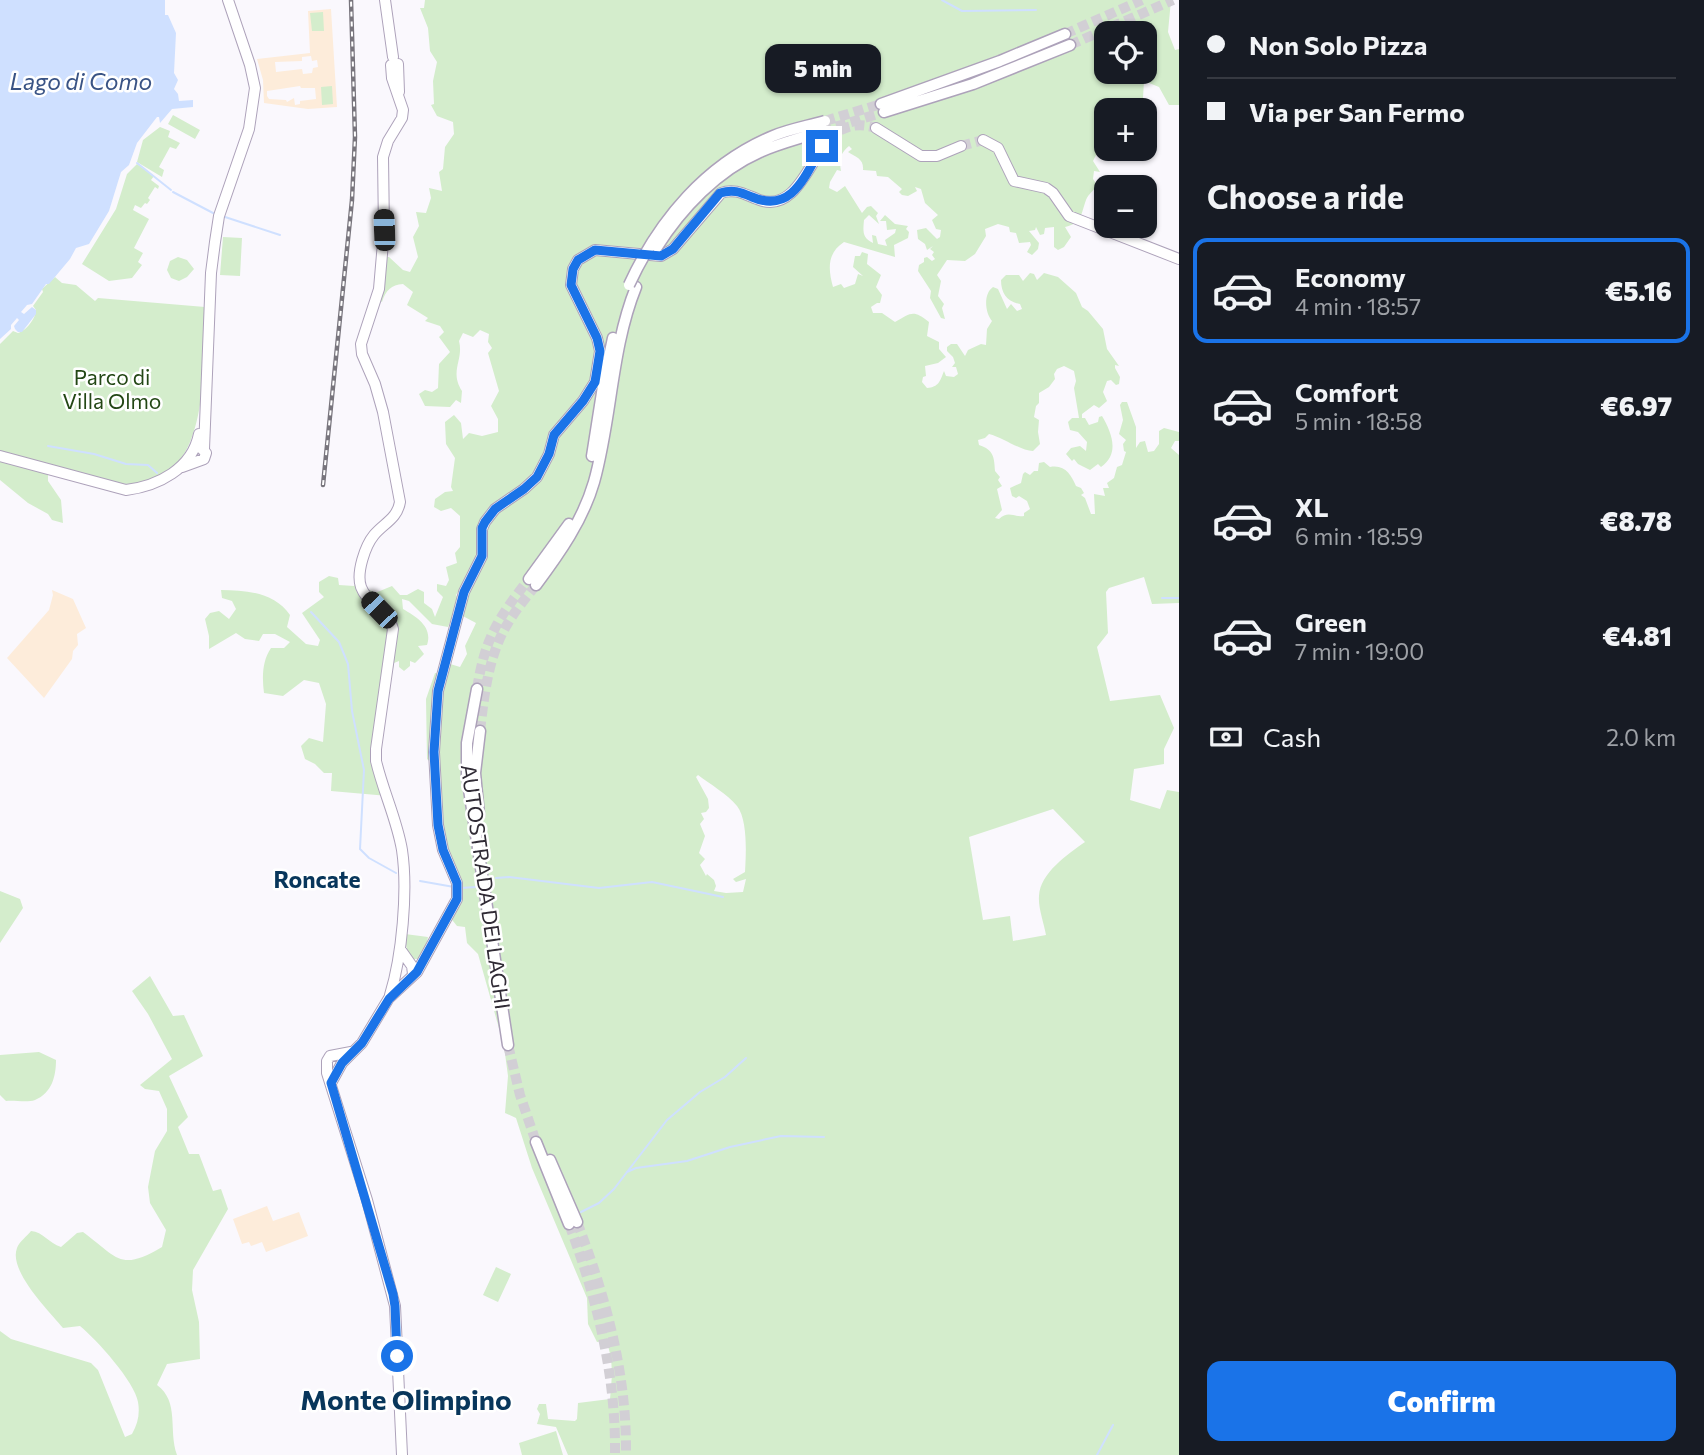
<!DOCTYPE html>
<meta charset="utf-8">
<style>
:root{--surface:#171b24;--page:#20242c;--text:#f1f3f6;--muted:#9ea1a6;--line:#363941;--accent:#1a73e8}
body{margin:0;font-family:Commissioner,sans-serif;background:var(--page);color:var(--text);height:100vh;display:flex;flex-direction:column;font-size:26px;white-space:nowrap}
*{box-sizing:border-box;margin:0}
p{font-size:23px;color:var(--muted)}
.icon{flex:none;width:38px;height:38px;fill:none;stroke:currentColor;stroke-width:2;stroke-linecap:round;stroke-linejoin:round}
.map{position:relative;flex:1;overflow:hidden}
.panel{display:flex;flex-direction:column;background:var(--surface);width:525px}
.panel>*{flex:none}
.top-card{display:grid;align-content:center;height:154px;padding:0 28px;background:var(--surface)}
.controls{position:absolute;left:1094px;top:21px;display:grid;gap:14px}
.controls a{display:grid;place-items:center;width:63px;height:63px;border-radius:14px;background:var(--surface);box-shadow:0 2px 5px #0004;font-size:35px}
.end{position:absolute;width:32px;height:32px;margin:-16px;border:9px solid #1a73e8;background:#fff;box-shadow:0 0 0 4px #fff}
.from{border-radius:50%}
.bubble{position:absolute;height:49px;border-radius:14px;background:var(--surface);box-shadow:0 2px 5px #0004;font-size:23px;font-weight:800;line-height:49px;text-align:center}
.car{position:absolute;width:21px;height:42px;margin:-21px -10px;border-radius:9px;box-shadow:0 0 5px 2px #0007;background:linear-gradient(#222 24%,#8ab4d8 0 40%,#222 0 76%,#8ab4d8 0 86%,#222 0)}
.top-card b{display:flex;align-items:center;gap:24px;height:66px;font-size:26px}
.top-card b+b{border-top:2px solid var(--line)}
.top-card i{width:18px;height:18px;background:var(--text)}
ul{padding:0;list-style:none}
li{display:flex;align-items:center;gap:21px;height:105px;margin:0 14px 10px;padding:0 14px;border:4px solid transparent;border-radius:14px}
li div{flex:1}
li b{display:block;font-size:26px}
li em{font-style:normal;font-weight:800}
li.on{border-color:var(--accent)}
li>.icon{width:63px;height:63px;stroke-width:1.5}
h2{padding:0 28px;font-size:32px;line-height:84px}
.pay{display:flex;align-items:center;gap:18px;height:77px;padding:0 28px;font-size:26px}
.pay p{margin-inline-start:auto}
.button{display:flex;gap:14px;margin-top:auto;padding:14px 28px}
.button a{flex:1;height:80px;border-radius:14px;background:var(--accent);color:#fff;font-size:28px;font-weight:800;line-height:80px;text-align:center}
main{display:flex;flex:1;min-height:0}
.map>svg:first-child{display:block}
.education{fill:#fdecda;fill-rule:evenodd}
.green{fill:#d4edcc;fill-rule:evenodd}
.water{fill:#cfe0ff}
.lines{fill:none;stroke-linecap:round;stroke-linejoin:round}
.stream{stroke:#cfe0ff;stroke-width:2}
.major-tunnel{stroke:#d2cfd5;stroke-width:10;stroke-dasharray:10 5;stroke-linecap:butt}
.highway-tunnel{stroke:#d2cfd5;stroke-width:10;stroke-dasharray:10 5;stroke-linecap:butt}
.major-casing{stroke:#ada2ba;stroke-width:12}
.highway-casing{stroke:#ada2ba;stroke-width:13}
.major{stroke:#fff;stroke-width:10}
.highway{stroke:#fff;stroke-width:10}
.rail-casing{stroke:#78757d;stroke-width:4.5}
.rail{stroke:#fff;stroke-width:2;stroke-dasharray:5;stroke-linecap:butt}
.highway-bridge-casing{stroke:#ada2ba;stroke-width:13;stroke-linecap:butt}
.highway-bridge{stroke:#fff;stroke-width:10}
.route{stroke:#1a73e8;stroke-width:9}
.labels{text-anchor:middle;stroke-width:5;stroke-linejoin:round;paint-order:stroke}
.park-label{font-size:21px;fill:#234715;stroke:#fff}
.street-label{font-size:21px;fill:#302b35;stroke:#fff}
.water-label{font-size:23px;font-style:italic;fill:#395385;stroke:#fff}
.neighbourhood-label{font-size:23px;font-weight:bold;fill:#08365b;stroke:#fff}
.district-label{font-size:28px;font-weight:bold;fill:#08365b;stroke:#fff}
</style>
<main>
<div class="map">
<svg width="1179" height="1455" viewBox="0 0 1179 1455">
<rect width="100%" height="100%" fill="#faf8fd"/>
<!-- education -->
<path class="education" d="M331 9 337 107 308 109 264 103 263 80 257 59 310 53 308 11ZM311 56 312 61 317 60 318 67 313 68 312 73 303 74 302 69 276 72 275 62 302 61V57ZM300 86 301 88H315L316 99 300 101V104L295 105 294 98 287 102 286 100 269 99 267 96V91Z
M52 590 73 599 86 628 77 634 78 645 73 651 72 659 44 698 7 658 49 610 53 595Z
M267 1206 273 1221 299 1212 308 1236 266 1252 262 1242 251 1246 249 1242 242 1244 233 1219Z"/>
<!-- green -->
<path class="green" d="M425 0H1171L1168 32 1175 50 1179 49V105H1169L1159 87 1144 81 1143 98 1138 110H1106V133L1102 136 1106 147 1097 153 1093 161 1100 172 1094 171 1093 179 1097 185C1094 191 1088 194 1086 200 1081 214 1082 223 1065 227L1071 237 1064 247 1058 250 1054 247V227L1045 228 1044 234 1040 235 1036 227 1035 230 1029 231 1039 243 1038 249 1032 255 1027 252 1031 245 1030 242 1019 243 1016 233 1010 232 1009 227 998 224 985 229 986 236 975 254 965 261 947 260 937 275 941 281 938 296 944 304 942 308 945 319 941 318 930 298 931 291 918 271 919 265 924 262V258L927 257 932 261 935 259 932 255 934 252 930 249 933 246 927 250 925 244 918 239 917 230 926 228 937 239 940 237 941 230 936 229 932 220 938 215 925 203 921 189 915 187 917 191 908 196 902 195 899 192 902 189 888 177 877 176 876 171 863 170C864 159 856 157 848 152L852 149 849 146C840 153 839 161 841 171L837 170 830 182 829 188 837 192 845 186 862 213 867 207 871 206 878 213 876 216 879 224 869 215 864 220C863 231 862 238 873 243L872 235 876 236 878 244 887 246 885 240 895 233 896 229 887 230 886 221H880L885 215 895 224 908 226 906 229 909 232 908 238 894 245 895 257 844 242C827 253 828 269 833 287L841 284 844 288 855 284 858 274 863 276 853 267 855 256H860L862 252 868 254 867 264 881 275 876 287 882 295 880 303H877L871 307 873 313H882L895 322C911 313 913 309 929 322L927 336 939 342V349L946 357 938 363 925 366 926 376 923 377 922 382 927 388C939 387 940 381 944 371L946 376 954 377 958 374 956 367H952L955 363 953 357 947 351V347L951 344H957L965 356 968 350 981 344 986 345 987 329 992 321C985 313 983 294 993 287L998 289 1007 309 1011 304 1017 311 1022 309 1020 304C1007 302 1001 293 1001 280L1006 275H1019L1023 281 1030 273 1034 274 1037 280 1044 273 1058 277 1076 293 1082 307 1088 311 1103 329 1107 349 1119 366 1115 365V368L1120 377 1119 384 1116 385 1111 380 1107 381 1103 392 1107 401 1099 408 1094 405 1082 414V418H1085L1089 425 1098 422 1099 417 1102 416C1112 433 1120 454 1101 467L1098 464 1090 470 1078 464 1074 459 1072 461 1066 454 1071 448 1080 446 1086 451 1087 442 1078 432 1070 430 1068 422 1072 418H1079L1074 388 1076 381 1074 371 1064 366 1057 369 1054 374 1055 379 1049 387 1039 393V403L1036 406 1034 417 1039 420 1038 432 1040 444 1033 451C1021 451 1004 438 989 434L985 438 978 440 979 445C994 450 994 457 995 471L1000 477 998 480 1002 486 997 489 1002 510 995 518 999 519C1009 510 1014 518 1024 516V513L1030 509 1027 501 1019 496 1016 498 1012 496 1010 488 1021 483 1023 474 1025 472 1030 475 1034 471H1038L1039 463 1044 462 1050 467C1065 464 1071 475 1076 486L1081 488 1084 493 1081 495 1085 498 1091 514H1095L1094 494 1105 496 1103 488H1109L1107 483 1114 478 1117 467 1122 465 1126 452 1124 451 1123 444 1126 440 1119 434 1123 420 1120 405 1122 402H1127L1136 427V448L1140 442 1145 441 1148 452 1154 451 1159 444V431L1164 428 1179 432V441H1175L1171 448 1179 455V603L1152 604 1144 577 1109 588 1106 592 1108 633 1097 647 1110 701 1160 695 1174 728 1164 749V764L1134 769 1130 800 1160 809 1167 790 1179 792V1455H568L556 1427 537 1424 540 1414 537 1409 539 1404H546L548 1419 575 1421 577 1419 578 1403 610 1399C612 1378 614 1360 606 1341L597 1342 588 1324 587 1298 532 1168 516 1118 505 1113 508 1076 504 1046 478 954 467 943 465 927 457 926 449 916 456 907 462 891 461 881 445 850 436 767 427 759 426 699 435 673 443 674 447 663 460 667 467 654 465 646 476 623 459 614 464 599 480 568 473 563C465 574 463 585 456 595L459 601 448 627 432 624 409 601 402 599 403 609C417 617 433 627 427 645L418 646 424 654 415 663 410 661V666L404 671 399 667V661L394 663 381 739 380 763 388 796 331 791 332 773H324L315 764 305 759 301 746 309 738 323 742 326 704 319 683 304 680 283 696 264 693C262 678 262 661 271 648H284L290 642 275 634H263L259 641 245 639 236 633 209 649V636L205 619 210 613 219 611 229 619 236 609 232 601 222 598 221 590C247 590 275 593 290 615L287 627 306 644 318 646 320 640 302 613 324 597 319 592V582L329 576 338 578 339 585 354 586 356 582 375 593 392 586 400 595H407L418 589 424 592V603L432 609 435 617 443 597 437 591V584L446 586 449 580 446 567 457 563 455 553 460 547V516L451 508 441 511 434 507 435 499 445 492 453 491 451 487 455 458 446 444 445 422 454 415 461 423 463 439 469 433 482 436 498 432V419L491 406 499 391 488 353 492 348 488 342 489 334 480 330 473 337 463 333 459 341C464 360 449 371 462 391L461 403 456 400 450 407 425 406 419 394 425 390 432 392 438 388 439 364 450 352 439 337 444 332 440 326 425 321 428 318 407 305 413 292 403 284C391 285 386 290 382 302L380 301 386 257H389L403 270 410 272 418 257 413 237 419 226 416 212 426 213 431 198 429 188 442 191 439 172 443 169 445 147 454 134 453 122 437 116 431 105 434 104 433 81 437 62 430 51 428 28 420 8H424ZM1106 33H1144V72H1106ZM698 775C710 784 727 794 737 806 748 820 746 855 745 872L733 879 736 882 746 879 743 892 726 893 714 891 716 886 714 880 707 874 706 876 700 865 705 859 699 853 705 836 700 824 704 819 701 813 706 812 709 808 708 799 696 777ZM1053 809 1085 842C1068 854 1040 873 1039 896 1038 908 1044 923 1046 935L1013 941 1010 916 983 920 969 837Z
M323 12 324 31H312L310 13Z
M332 86 333 104 322 105 321 87Z
M173 115 200 130 195 139 168 124Z
M160 127 170 131 168 137 180 143 176 149 170 147 159 167 164 170 162 177 137 162 143 140Z
M137 164 154 176 151 180 159 186 158 189 155 187 148 198 150 200 147 204 145 203 141 208 135 205 133 210 149 219 134 248 143 253 138 262 142 265 132 278 109 281 82 264 116 209 127 174Z
M223 237 242 238 240 276 220 275Z
M178 257 187 260 194 269 187 277 179 281 171 278 167 270 170 261Z
M55 277 62 283 76 285 95 301 98 298 205 307C203 361 213 486 130 484 112 484 95 478 78 473 52 465 26 458 0 451V344L13 331 18 333C26 331 36 318 36 310L33 306 43 292 42 289Z
M0 458 48 472V481L61 500 63 523 52 520 48 514 28 503 0 480Z
M0 891 20 899 23 908 0 943Z
M405 934 428 937 425 951 419 959H413L407 953Z
M150 976 173 1016 184 1015 203 1056 169 1076 188 1117 178 1127 189 1154H199L213 1191 221 1189 228 1209 193 1270 192 1290 199 1322 200 1359 167 1364 157 1385C180 1402 168 1430 177 1455H0V1331L11 1339 91 1363 98 1370 125 1437 132 1434C138 1423 140 1414 138 1402 135 1382 96 1339 80 1326L63 1328C50 1312 8 1271 17 1248 19 1242 27 1236 31 1231 43 1232 49 1243 61 1247L77 1233 83 1232C118 1258 120 1272 162 1247L166 1230 150 1203 148 1187 155 1151 167 1131V1109L159 1091 145 1089 140 1085 172 1059 148 1014 132 991Z
M39 1052 56 1060C56 1076 52 1093 35 1100 27 1103 15 1100 6 1101L0 1095V1055Z
M496 1267 511 1274 498 1302 483 1295Z
M556 1431 563 1455H522L519 1443Z"/>
<!-- water -->
<path class="water" d="M0 0H165V15H168L176 33 174 73 178 80 174 89 178 94 179 101 193 100V107L172 109 160 123 159 117H157L137 143 129 165 121 172 109 211 89 244 76 248 70 259 49 284H46L32 304 27 305 21 312 24 314 32 307 36 310V314L22 332H18L15 329 14 326 19 320 17 318 11 325V329L0 339Z"/>
<g class="lines">
<!-- stream -->
<path class="stream" d="M942 0 962 11 1036 10
M137 163 171 190
M173 192 213 213
M222 216 280 235
M48 446 94 454 126 464 148 465 157 473
M1162 598H1179
M311 612 339 642 348 664 352 711 364 770 360 849 369 858 396 873
M496 878 509 877 599 888 652 882 723 897
M420 881 454 887
M460 888 476 887
M627 1172 636 1168 687 1161 730 1147 781 1136 824 1137
M581 1212 599 1203 614 1189 667 1120 700 1092 725 1077 746 1058
M1097 1455 1113 1425"/>
<!-- major-tunnel -->
<path class="major-tunnel" d="M828 139C843 126 857 122 876 128
M961 146 983 140"/>
<!-- highway-tunnel -->
<path class="highway-tunnel" d="M1065 34 1142 0
M1070 45 1173 0
M825 121 881 104
M822 131 884 112
M477 689C485 638 498 618 529 579
M480 731C484 697 488 660 504 630 513 613 525 599 536 585
M508 1045 520 1095 536 1142
M577 1222C606 1297 627 1374 626 1455
M569 1224C597 1299 616 1374 615 1455"/>
<defs>
<path id="major" d="M385 0 393 57
M398 64 399 92
M876 128 921 156H937L961 146
M983 140 998 148 1014 181 1046 188 1053 193 1069 216 1179 259
M204 449 211 273 215 242 219 216 249 129 255 88 250 65 228 0
M0 456 126 490C158 486 192 469 199 434
M182 467 204 459 206 453 201 448
M400 949 412 966 413 974
M390 995C402 956 408 891 402 850 397 820 383 791 376 761V749L393 629C388 611 367 604 361 587 356 573 365 546 374 535 384 523 397 519 400 502L383 412 375 384 362 354 361 344 379 289 384 231 383 157 388 141 402 118 403 110 392 78 391 65
M351 1052 330 1056 327 1061V1073L367 1200 395 1306 402 1455
M331 1083 342 1063 362 1043 389 998 417 972 457 899V883L443 850 438 825 434 752 438 691 464 592 482 556V529L485 522 495 509 524 489 537 477 549 454 554 435 583 401 595 382 600 351 597 338 571 285 573 269 578 260 595 250 661 256 673 249 721 193C734 188 744 194 757 199 794 215 810 162 828 139"/>
<path id="highway" d="M881 104 1000 61 1065 34
M884 112 973 84 1070 45
M592 456 604 380 613 338
M529 579 569 524
M536 585C560 553 583 520 594 482 612 418 611 349 636 287
M477 689 467 743V776L508 1045
M479 815 475 773 480 731
M536 1142 569 1224
M550 1160 577 1222"/>
</defs>
<!-- major casing -->
<use href="#major" class="major-casing"/>
<!-- highway casing -->
<use href="#highway" class="highway-casing"/>
<!-- major -->
<use href="#major" class="major"/>
<!-- highway -->
<use href="#highway" class="highway"/>
<defs>
<path id="rail" d="M323 485 352 200 355 137 351 0"/>
</defs>
<!-- rail casing -->
<use href="#rail" class="rail-casing"/>
<!-- rail -->
<use href="#rail" class="rail"/>
<defs>
<path id="highway-bridge" d="M657 247C682 208 717 171 760 152 780 143 802 138 822 131
M629 285C659 220 706 164 773 136 790 129 808 126 825 121"/>
</defs>
<!-- highway-bridge casing -->
<use href="#highway-bridge" class="highway-bridge-casing"/>
<!-- highway-bridge -->
<use href="#highway-bridge" class="highway-bridge"/>
</g>
<g class="lines">
<!-- route -->
<path class="route" d="M397 1356 395 1306 393 1294 331 1083 342 1063 362 1043 389 999 417 972 457 899V883L443 850 438 825 434 752 438 691 464 592 482 556V528L485 522 495 509 524 489 537 477 549 454 554 435 583 401 595 382 600 351 597 338 571 285 573 269 578 260 595 250 661 256 673 249 720 193C733 189 740 192 752 197 792 214 805 176 822 146"/>
</g>
<g class="labels">
<!-- park labels -->
<g class="park-label">
<text x="112" y="385">Parco di<tspan x="112" dy="24">Villa Olmo</tspan></text>
</g>
<!-- street labels -->
<g class="street-label">
<text transform="translate(485 887) rotate(82)" y="7">AUTOSTRADA DEI LAGHI</text>
</g>
<!-- water labels -->
<g class="water-label">
<text x="81" y="90">Lago di Como</text>
</g>
<!-- neighbourhood labels -->
<g class="neighbourhood-label">
<text x="317" y="888">Roncate</text>
</g>
<!-- district labels -->
<g class="district-label">
<text x="406" y="1410">Monte Olimpino</text>
</g>
</g>
</svg>
<div class="controls">
<a><svg class="icon" aria-label="locate" viewBox="0 0 24 24"><circle cx="12" cy="12" r="6"/><path d="M12 2v4M12 18v4M2 12h4M18 12h4"/></svg></a>
<a>+</a>
<a>−</a>
</div>
<i class="end from" style="left:397px;top:1356px"></i>
<i class="end" style="left:822px;top:146px"></i>
<div class="bubble" style="left:765px;top:44px;width:116px">5 min</div>
<i class="car" style="left:384px;top:230px;rotate:358deg"></i>
<i class="car" style="left:379px;top:610px;rotate:316deg"></i>
</div>
<section class="panel">
<div class="top-card">
<b><i class="from"></i>Non Solo Pizza</b>
<b><i></i>Via per San Fermo</b>
</div>
<h2>Choose a ride</h2>
<ul>
<li class="on"><svg class="icon" aria-label="car" viewBox="0 0 24 24"><path d="M5 17H2v-5l4-1 3-4h7l3 4 3 1v5h-3M9 17h6M6 11h13"/><circle cx="7" cy="17" r="2"/><circle cx="17" cy="17" r="2"/></svg><div><b>Economy</b><p>4 min · 18:57</p></div><em>€5.16</em></li>
<li><svg class="icon" aria-label="car" viewBox="0 0 24 24"><path d="M5 17H2v-5l4-1 3-4h7l3 4 3 1v5h-3M9 17h6M6 11h13"/><circle cx="7" cy="17" r="2"/><circle cx="17" cy="17" r="2"/></svg><div><b>Comfort</b><p>5 min · 18:58</p></div><em>€6.97</em></li>
<li><svg class="icon" aria-label="car" viewBox="0 0 24 24"><path d="M5 17H2v-5l4-1 3-4h7l3 4 3 1v5h-3M9 17h6M6 11h13"/><circle cx="7" cy="17" r="2"/><circle cx="17" cy="17" r="2"/></svg><div><b>XL</b><p>6 min · 18:59</p></div><em>€8.78</em></li>
<li><svg class="icon" aria-label="car" viewBox="0 0 24 24"><path d="M5 17H2v-5l4-1 3-4h7l3 4 3 1v5h-3M9 17h6M6 11h13"/><circle cx="7" cy="17" r="2"/><circle cx="17" cy="17" r="2"/></svg><div><b>Green</b><p>7 min · 19:00</p></div><em>€4.81</em></li>
</ul>
<div class="pay"><svg class="icon" aria-label="cash" viewBox="0 0 24 24"><path d="M3 7h18v10H3z"/><circle cx="12" cy="12" r="2"/></svg>Cash<p>2.0 km</p></div>
<div class="button"><a>Confirm</a></div>
</section>
</main>
